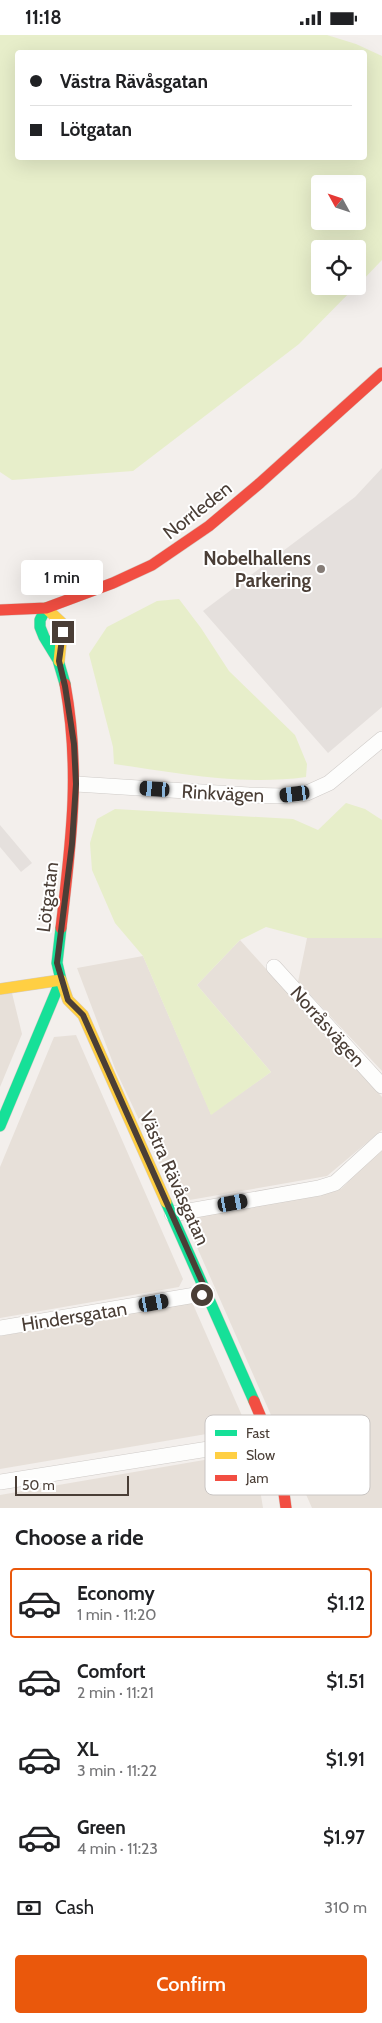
<!DOCTYPE html>
<meta charset="utf-8">
<style>
:root{--surface:#fff;--page:#f2f2f2;--text:#202124;--muted:#757577;--line:#e0e0e0;--accent:#ea580c}
body{margin:0;font-family:Cabin,sans-serif;background:var(--page);color:var(--text);height:100vh;display:flex;flex-direction:column;font-size:19px;white-space:nowrap}
*{box-sizing:border-box;margin:0}
p{font-size:16px;color:var(--muted)}
.icon{flex:none;width:28px;height:28px;fill:none;stroke:currentColor;stroke-width:2;stroke-linecap:round;stroke-linejoin:round}
.map{position:relative;height:1473px;overflow:hidden}
.details{display:flex;flex-direction:column;background:var(--surface);flex:1}
.details>*{flex:none}
.hud{position:absolute;left:15px;top:15px;width:352px;height:110px;border-radius:5px;box-shadow:0 5px 20px #0002;display:grid;align-content:center;height:110px;padding:0 15px;background:var(--surface)}
.needle{width:32px;rotate:310deg}
.fabs{position:absolute;left:311px;top:140px;display:grid;gap:10px}
.fabs a{display:grid;place-items:center;width:55px;height:55px;border-radius:5px;background:var(--surface);box-shadow:0 5px 20px #0002;font-size:25px}
.scale{position:absolute;left:15px;bottom:12px;width:114px;box-sizing:border-box;padding-left:5px;border:2px solid #4a3e36;border-top:0;font-size:14px;line-height:18px;white-space:nowrap;color:#4a3e36;-webkit-text-stroke:4px #fff;paint-order:stroke}
.end{position:absolute;width:22px;height:22px;margin:-11px;border:6px solid #4a3e36;background:#fff;box-shadow:0 0 0 2px #fff}
.from{border-radius:50%}
.bubble{position:absolute;height:35px;border-radius:5px;background:var(--surface);box-shadow:0 5px 20px #0002;font-size:16px;font-weight:600;line-height:35px;text-align:center}
.car{position:absolute;width:15px;height:30px;margin:-15px -8px;border-radius:6px;box-shadow:0 0 4px 1px #0007;background:linear-gradient(#222 24%,#8ab4d8 0 40%,#222 0 76%,#8ab4d8 0 86%,#222 0)}
.hud b{display:flex;align-items:center;gap:18px;height:48px;font-size:19px}
.hud b+b{border-top:1px solid var(--line)}
.hud i{width:12px;height:12px;background:var(--text)}
ul{padding:0;list-style:none}
li{display:flex;align-items:center;gap:15px;height:70px;margin:0 10px 8px;padding:0 5px;border:2px solid transparent;border-radius:5px}
li div{flex:1}
li b{display:block;font-size:19px}
li em{font-style:normal;font-weight:600}
li.on{border-color:var(--accent)}
li>.icon{width:45px;height:45px;stroke-width:1.5}
h2{padding:0 15px;font-size:22px;line-height:60px}
.pay{display:flex;align-items:center;gap:12px;height:55px;padding:0 15px;font-size:19px}
.pay p{margin-inline-start:auto}
.action{display:flex;gap:10px;margin-top:auto;padding:10px 15px}
.action a{flex:1;height:58px;border-radius:5px;background:var(--accent);color:#fff;font-size:20px;font-weight:600;line-height:58px;text-align:center}
.status{display:flex;justify-content:space-between;align-items:center;height:35px;padding:0 25px;background:var(--surface);direction:ltr}
.status svg{height:14px;fill:currentColor}
.map>svg:first-child{display:block}
.residential{fill:#e7e0d9}
.green{fill:#e7eeca;fill-rule:evenodd}
.parking{fill:#e5e0dd}
.lines{fill:none;stroke-linecap:round;stroke-linejoin:round}
.street-casing{stroke:#cfcbc8;stroke-width:16}
.fast-casing{stroke:#d4ccc4;stroke-width:12}
.slow-casing{stroke:#d4ccc4;stroke-width:12}
.jam-casing{stroke:#d4ccc4;stroke-width:12}
.street{stroke:#fdfdfc;stroke-width:15}
.fast{stroke:#16e098;stroke-width:11}
.slow{stroke:#ffcf43;stroke-width:11}
.jam{stroke:#f24e42;stroke-width:11}
.route{stroke:#4a3e36;stroke-width:6}
.poi-dot{fill:#857c76;stroke:#fff;stroke-width:2}
.labels{text-anchor:middle;stroke-width:4;stroke-linejoin:round;paint-order:stroke}
.street-label{font-size:19px;fill:#4a3e36;stroke:#fff}
.poi-label{font-size:19px;font-weight:bold;fill:#4a3e36;stroke:#fff;text-anchor:end}
.key{fill:#fff;stroke:#c9c5c3;stroke-width:1}
.key-label{font-size:14px;fill:#4a3e36}
</style>
<div class="status"><b>11:18</b><svg viewBox="0 0 49 12"><path d="M0 12V9h3v3zM5 12V6h3v6zM10 12V3h3v9zM15 12V0h3v12zM26 1h20v11H26zM47 4h2v5h-2z"/></svg></div>
<div class="map">
<svg width="382" height="1473" viewBox="0 0 382 1473">
<rect width="100%" height="100%" fill="#f3efec"/>
<!-- residential -->
<path class="residential" d="M307 903H382V1036L298 947Z
M240 905 382 1062V1095L327 1141 178 1167 116 1036 77 933 143 921 211 1079 271 1037 197 950Z
M12 958 22 999 0 1052V960Z
M76 1000 183 1244 179 1252 0 1283V1132L54 1002Z
M382 1114V1473H312L189 1194 198 1180 341 1154Z
M192 1267 243 1383 236 1394 0 1434V1301Z
M245 1418 255 1423 263 1473H0V1460Z"/>
<!-- green -->
<path class="green" d="M0 0H327L356 9 382 21V225L358 250V214H320V251H356L299 309 133 436 12 445 0 437ZM18 18H365V122H18ZM320 149H358V186H320Z
M179 564 201 593 229 636 295 700 307 729 306 742C242 751 177 738 114 729L113 712 89 619 107 592 157 566Z
M346 768 365 774 382 785V903H307L266 892 240 905 197 950 271 1037 211 1080 143 921 115 888 92 835 90 808 97 784 115 774 293 784 318 795Z"/>
<!-- parking -->
<path class="parking" d="M382 433V672L328 718 203 576 355 462Z
M0 790 32 828 21 837 0 812Z"/>
<g class="lines">
<defs>
<path id="street" d="M76 749 249 760 282 761 307 758 329 748 382 704
M274 932 382 1051
M172 1179 319 1153 335 1148 382 1105
M0 1293 207 1258
M0 1447 271 1404"/>
<path id="fast" d="M46 573 40 585V592L44 602 58 625 65 649
M0 1091 61 945 57 928 61 893
M166 1167 254 1366"/>
<path id="slow" d="M46 573 63 589 59 626
M0 954 61 945 68 965 83 980 166 1167"/>
<path id="jam" d="M0 575 46 573 113 548 152 530 209 491 260 448 382 338
M61 893C71 807 81 736 65 649
M254 1366C269 1401 282 1435 286 1473"/>
</defs>
<!-- street casing -->
<use href="#street" class="street-casing"/>
<!-- fast casing -->
<use href="#fast" class="fast-casing"/>
<!-- slow casing -->
<use href="#slow" class="slow-casing"/>
<!-- jam casing -->
<use href="#jam" class="jam-casing"/>
<!-- street -->
<use href="#street" class="street"/>
<!-- fast -->
<use href="#fast" class="fast"/>
<!-- slow -->
<use href="#slow" class="slow"/>
<!-- jam -->
<use href="#jam" class="jam"/>
</g>
<g class="lines">
<!-- route -->
<path class="route" d="M63 597 59 626 65 651 74 709 76 749 72 809 57 928 68 965 83 980 207 1258 202 1260"/>
</g>
<!-- markers -->
<circle class="poi-dot" cx="321" cy="534" r="5"/>
<g class="labels">
<!-- street labels -->
<g class="street-label">
<text transform="translate(197 475) rotate(-38)" y="7">Norrleden</text>
<text transform="translate(223 758) rotate(3)" y="7">Rinkvägen</text>
<text transform="translate(47 862) rotate(-83)" y="7">Lötgatan</text>
<text transform="translate(328 991) rotate(48)" y="7">Norråsvägen</text>
<text transform="translate(175 1143) rotate(66)" y="7">Västra Rävåsgatan</text>
<text transform="translate(74 1281) rotate(-9)" y="7">Hindersgatan</text>
</g>
<!-- poi labels -->
<g class="poi-label">
<text x="311" y="530">Nobelhallens<tspan x="311" dy="22">Parkering</tspan></text>
</g>
</g>
<!-- legend -->
<rect x="205" y="1380" width="165" height="80" rx="8" class="key"/>
<rect x="215" y="1395" width="22" height="6" fill="#16e098"/>
<rect x="215" y="1417" width="22" height="7" fill="#ffcf43"/>
<rect x="215" y="1440" width="22" height="6" fill="#f24e42"/>
<g class="key-label">
<text x="246" y="1403">Fast</text>
<text x="246" y="1425">Slow</text>
<text x="246" y="1448">Jam</text>
</g>
</svg>
<div class="fabs">
<a><svg class="needle" viewBox="-14 -14 28 28"><path d="M0-13l5 13h-10z" fill="#e53935"/><path d="M0 13l5-13h-10z" fill="#757577"/></svg></a>
<a><svg class="icon" aria-label="locate" viewBox="0 0 24 24"><circle cx="12" cy="12" r="6"/><path d="M12 2v4M12 18v4M2 12h4M18 12h4"/></svg></a>
</div>
<div class="scale">50 m</div>
<i class="end from" style="left:202px;top:1260px"></i>
<i class="end" style="left:63px;top:597px"></i>
<div class="bubble" style="left:21px;top:525px;width:82px">1 min</div>
<i class="car" style="left:155px;top:754px;rotate:274deg"></i>
<i class="car" style="left:295px;top:759px;rotate:263deg"></i>
<i class="car" style="left:233px;top:1168px;rotate:80deg"></i>
<i class="car" style="left:154px;top:1268px;rotate:80deg"></i>
<div class="hud">
<b><i class="from"></i>Västra Rävåsgatan</b>
<b><i></i>Lötgatan</b>
</div>
</div>
<section class="details">
<h2>Choose a ride</h2>
<ul>
<li class="on"><svg class="icon" aria-label="car" viewBox="0 0 24 24"><path d="M5 17H2v-5l4-1 3-4h7l3 4 3 1v5h-3M9 17h6M6 11h13"/><circle cx="7" cy="17" r="2"/><circle cx="17" cy="17" r="2"/></svg><div><b>Economy</b><p>1 min · 11:20</p></div><em>$1.12</em></li>
<li><svg class="icon" aria-label="car" viewBox="0 0 24 24"><path d="M5 17H2v-5l4-1 3-4h7l3 4 3 1v5h-3M9 17h6M6 11h13"/><circle cx="7" cy="17" r="2"/><circle cx="17" cy="17" r="2"/></svg><div><b>Comfort</b><p>2 min · 11:21</p></div><em>$1.51</em></li>
<li><svg class="icon" aria-label="car" viewBox="0 0 24 24"><path d="M5 17H2v-5l4-1 3-4h7l3 4 3 1v5h-3M9 17h6M6 11h13"/><circle cx="7" cy="17" r="2"/><circle cx="17" cy="17" r="2"/></svg><div><b>XL</b><p>3 min · 11:22</p></div><em>$1.91</em></li>
<li><svg class="icon" aria-label="car" viewBox="0 0 24 24"><path d="M5 17H2v-5l4-1 3-4h7l3 4 3 1v5h-3M9 17h6M6 11h13"/><circle cx="7" cy="17" r="2"/><circle cx="17" cy="17" r="2"/></svg><div><b>Green</b><p>4 min · 11:23</p></div><em>$1.97</em></li>
</ul>
<div class="pay"><svg class="icon" aria-label="cash" viewBox="0 0 24 24"><path d="M3 7h18v10H3z"/><circle cx="12" cy="12" r="2"/></svg>Cash<p>310 m</p></div>
<div class="action"><a>Confirm</a></div>
</section>
